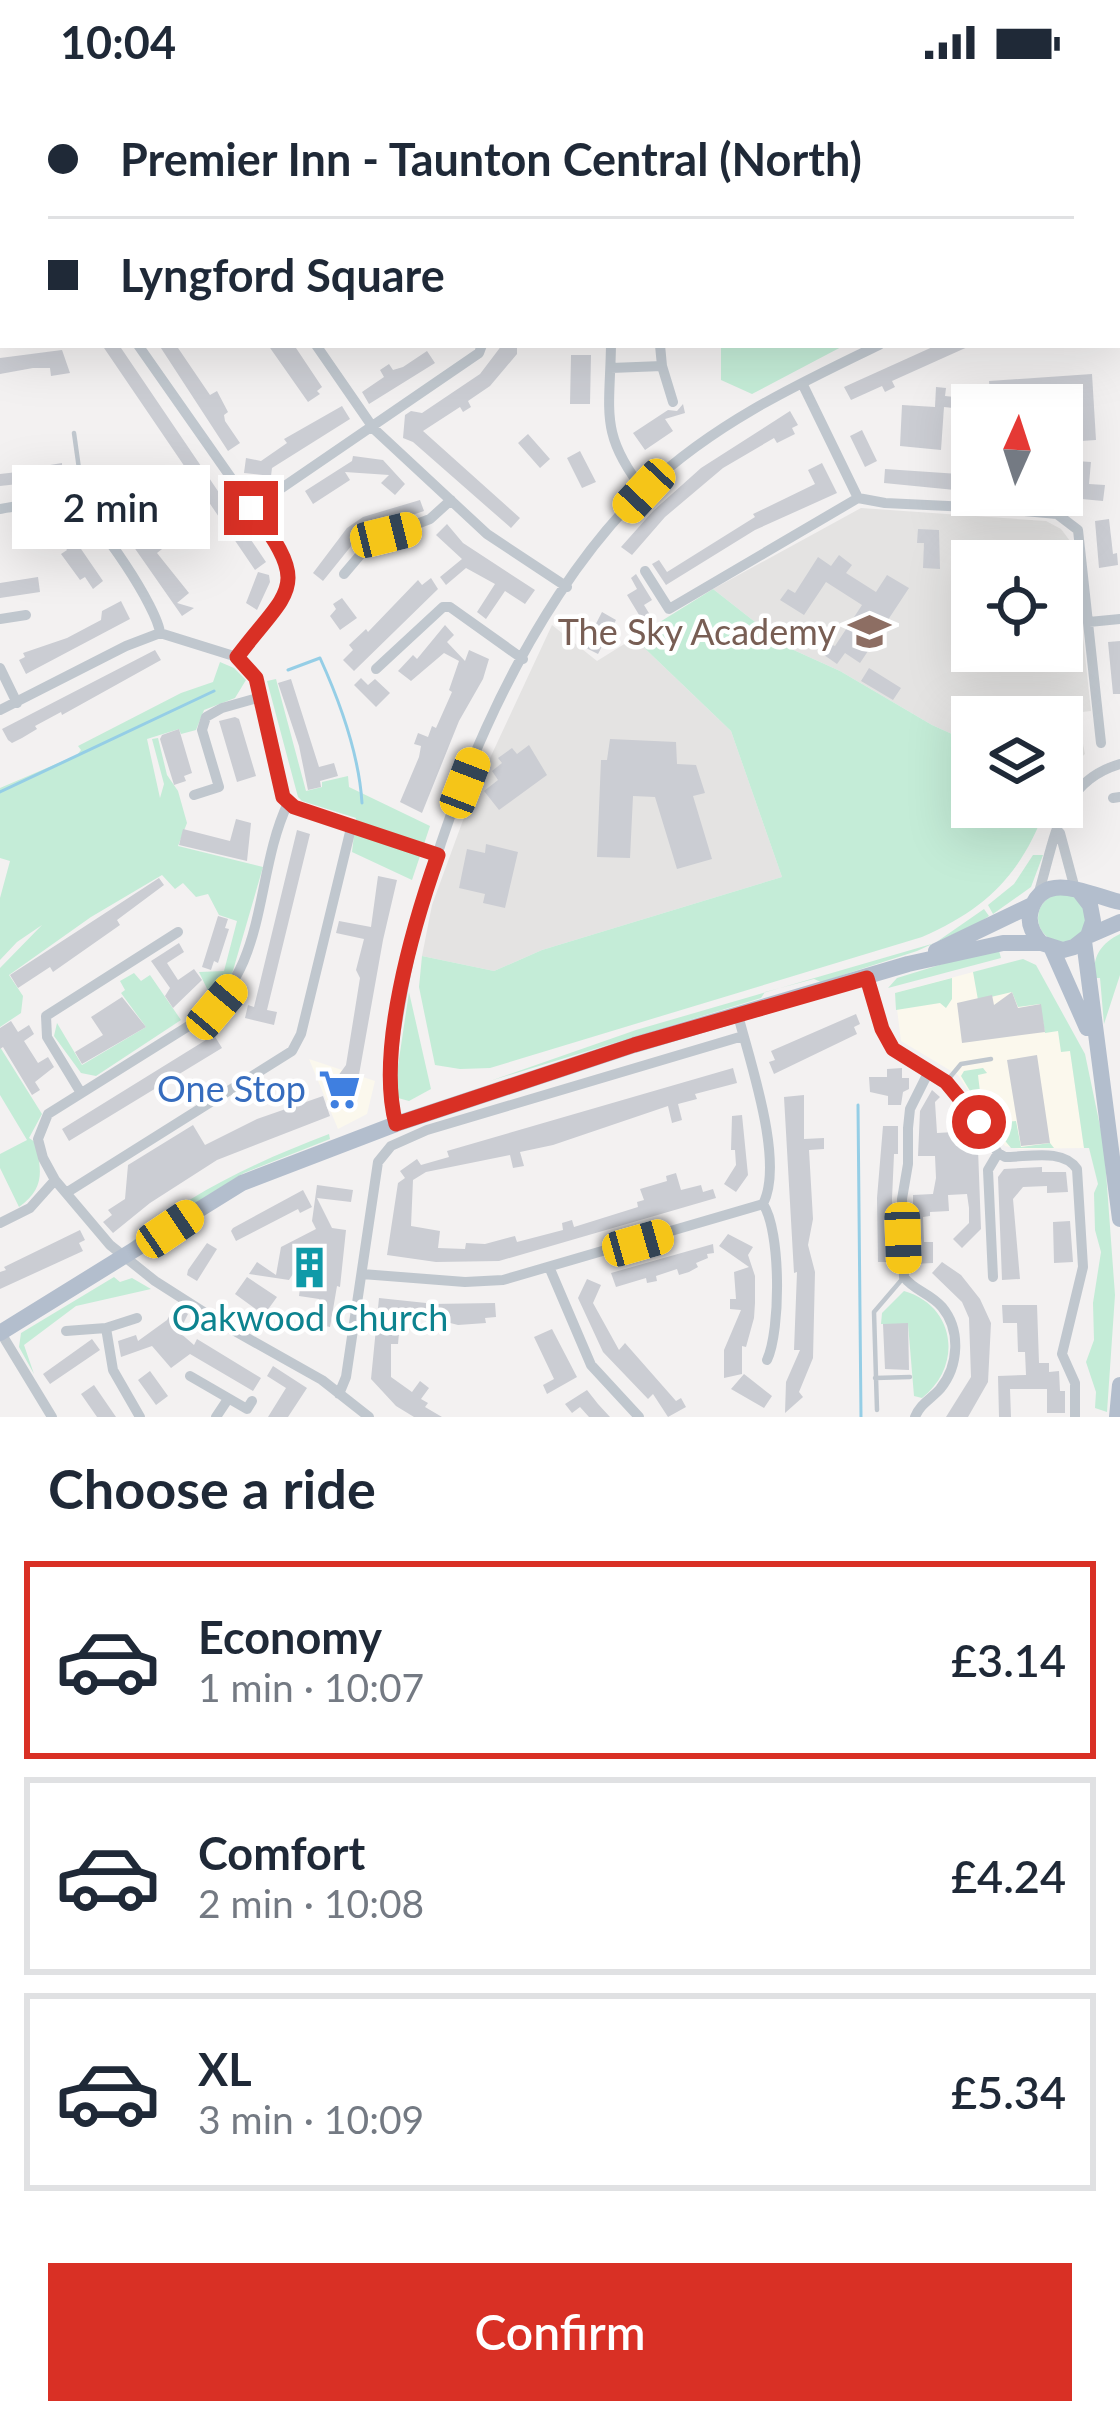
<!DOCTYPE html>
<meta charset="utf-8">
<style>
:root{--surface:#fff;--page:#f6f6f7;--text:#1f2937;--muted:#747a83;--line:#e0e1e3;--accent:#d93025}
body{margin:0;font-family:Lato,sans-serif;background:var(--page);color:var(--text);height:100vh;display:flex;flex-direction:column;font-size:45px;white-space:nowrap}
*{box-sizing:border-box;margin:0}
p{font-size:39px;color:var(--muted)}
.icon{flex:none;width:66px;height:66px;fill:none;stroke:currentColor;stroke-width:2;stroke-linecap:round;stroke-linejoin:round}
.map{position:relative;height:1333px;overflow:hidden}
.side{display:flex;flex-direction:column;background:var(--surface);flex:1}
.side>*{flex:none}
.guide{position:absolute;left:0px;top:0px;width:1122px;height:264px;box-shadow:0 12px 48px #0002;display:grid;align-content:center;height:264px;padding:0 48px;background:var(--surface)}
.needle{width:78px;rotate:3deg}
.buttons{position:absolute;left:951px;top:300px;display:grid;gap:24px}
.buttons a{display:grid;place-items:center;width:132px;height:132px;border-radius:0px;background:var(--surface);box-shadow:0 12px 48px #0002;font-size:60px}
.end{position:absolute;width:54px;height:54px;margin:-27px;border:15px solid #d93025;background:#fff;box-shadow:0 0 0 6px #fff}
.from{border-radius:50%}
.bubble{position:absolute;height:84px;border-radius:0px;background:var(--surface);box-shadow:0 12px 48px #0002;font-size:39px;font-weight:600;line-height:84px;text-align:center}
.car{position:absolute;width:36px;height:72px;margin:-36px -18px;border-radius:15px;box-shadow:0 0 9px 3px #0007;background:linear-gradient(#f5c518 24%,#345 0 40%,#f5c518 0 76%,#345 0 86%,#f5c518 0)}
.guide b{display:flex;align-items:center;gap:42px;height:114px;font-size:45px}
.guide b+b{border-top:3px solid var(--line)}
.guide i{width:30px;height:30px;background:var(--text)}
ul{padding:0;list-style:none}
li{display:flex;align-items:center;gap:36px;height:198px;margin:0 24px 18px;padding:0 24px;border:6px solid var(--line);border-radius:0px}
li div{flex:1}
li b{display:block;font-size:45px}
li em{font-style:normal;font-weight:600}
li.selected{border-color:var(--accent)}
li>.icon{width:108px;height:108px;stroke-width:1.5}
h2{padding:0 48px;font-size:54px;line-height:144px}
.cta{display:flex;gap:24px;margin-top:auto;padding:24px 48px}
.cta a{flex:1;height:138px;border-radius:0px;background:var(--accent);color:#fff;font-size:48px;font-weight:600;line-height:138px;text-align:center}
.status{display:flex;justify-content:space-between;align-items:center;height:84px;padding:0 60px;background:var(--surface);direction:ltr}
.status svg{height:33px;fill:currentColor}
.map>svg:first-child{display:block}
.commercial{fill:#fbf8ed}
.education{fill:#e4e3e2;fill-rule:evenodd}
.green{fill:#c4ecd7}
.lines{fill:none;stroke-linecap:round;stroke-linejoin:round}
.stream{stroke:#95cee6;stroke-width:3}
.building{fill:#cbcdd3}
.service{stroke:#c0c7ce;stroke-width:4.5}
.minor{stroke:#c0c7ce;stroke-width:10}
.primary{stroke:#b3becd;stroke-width:16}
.route{stroke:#d93025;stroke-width:15}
.labels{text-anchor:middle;stroke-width:9;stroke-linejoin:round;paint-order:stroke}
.education-label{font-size:36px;fill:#785e54;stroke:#fff;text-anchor:end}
.shop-label{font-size:36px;fill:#366cbe;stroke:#fff;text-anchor:end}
.culture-label{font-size:36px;fill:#0d838f;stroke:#fff}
</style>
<div class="status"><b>10:04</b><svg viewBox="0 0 49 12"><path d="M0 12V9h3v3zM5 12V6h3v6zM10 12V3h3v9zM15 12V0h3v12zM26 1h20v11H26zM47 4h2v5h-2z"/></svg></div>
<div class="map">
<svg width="1120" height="1333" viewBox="0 0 1120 1333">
<rect width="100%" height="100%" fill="#f3f1f1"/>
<!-- commercial -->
<path class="commercial" d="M1013 883 1037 893 1070 966 1084 1064 1019 1065 1005 1062 958 991 901 957 895 909 973 888Z
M309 975 375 997 367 1030 338 1045Z"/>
<!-- education -->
<path class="education" d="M861 424 1046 437 1061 445 1073 461 1091 627 1082 628 1078 634 1085 670 1062 692V633H972V659L932 641 840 587 787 563 713 505ZM972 477H1062V567H972Z
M552 541 597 577 634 554 731 647 782 793 542 866 494 887 422 872 432 821 470 717Z"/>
<!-- green -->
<path class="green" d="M721 261H845L752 310 721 296Z
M713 505 787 563 840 587 932 641 972 659V723H1046C1022 789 987 825 922 853L490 984 460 985 435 981 419 903 422 872 494 887 542 866 782 793 731 647 634 554Z
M220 578 234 584 246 596 235 614 204 626 196 646 181 650 179 645 147 655 160 714 164 700 152 655 158 654 167 691 178 707 187 739 178 762 263 783 232 890 212 915 199 888 224 887 237 837 219 831 208 810 196 813 183 799 175 805 162 791 91 833 9 891 23 912 21 929 0 943V884L42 841 17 858 0 876V814L10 777 0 774V704L77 671 81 666 78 662 181 609 213 598Z
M276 595 306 707 322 703V698L348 692 349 703 430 742 412 796 352 768 356 734 302 717 298 713 267 597Z
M1033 771H1043L1031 803 993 830 988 821 1014 800Z
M1038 834a24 24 0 1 1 48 0a24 24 0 1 1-48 0Z
M984 825 989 832 980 838 917 867 821 898 814 895 765 908 761 914 490 997 636 946 935 859Z
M1120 850V891L1104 940 1100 894H1094C1093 872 1100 860 1120 850Z
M998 863 1001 874 888 904 897 894Z
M1023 875 1036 881 1085 970 1104 1061 1115 1211 1107 1328 1095 1324 1096 1308 1086 1278 1094 1256 1093 1219 1101 1168 1095 1146 1094 1109 1098 1100 1089 1064H1084L1070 967 1061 968 1058 947 1045 949 1040 920 1018 923 1012 908 978 916 973 888Z
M134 889 141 897 150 891 181 936 96 992 81 989 54 952 57 939 82 981 146 943 121 909 125 906 120 897Z
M952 894V915L946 924 940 919 896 926 895 909Z
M409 908 431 1005 409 1017 398 1014 395 1002Z
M0 963 42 1030 29 1054 35 1058C42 1087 45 1104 19 1123L0 1084V1070L27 1056 0 1011Z
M983 984 987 989 978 991 982 1025 991 1024 997 1047 1006 1046 1005 1038 1016 1037 1021 1063 1050 1059 1054 1064H1011L1002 1053 999 1055 961 992 964 987Z
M329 1050 330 1055 244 1089 129 1160C190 1108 256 1078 329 1050Z
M114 1193 120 1198 132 1194 151 1205 76 1222 24 1261 34 1290 19 1263 21 1249Z
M904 1207C956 1222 963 1282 922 1314L914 1312 908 1240H881L882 1229Z"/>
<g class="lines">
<!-- stream -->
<path class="stream" d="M288 586 320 574C340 618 359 671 362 719
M0 708 214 607
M858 1021 861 1333"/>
</g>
<!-- building -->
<path class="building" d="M102 261H119L266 478 255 486Z
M159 261H176L210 311 217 307 228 328 224 331 225 337 240 359 228 367Z
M268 261H294L322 303 317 307 320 310 308 318Z
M502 261H517V270L490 302 468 317 471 323 463 328 460 323 423 347 520 434 511 444 413 358 403 354 405 331 411 327 422 329 480 290Z
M937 261H972L892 297 895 303 885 308 882 302 851 316 844 303Z
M62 266 70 289 51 292 50 284H33L0 290V274Z
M427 267 435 279 369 320 362 308 384 293 380 286 389 280 393 286 403 283Z
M571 271H591L590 320H570Z
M1092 290 1096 356 1081 357 1078 306 990 311 989 297Z
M936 303 946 304 945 312 964 314 962 325 944 323 941 366 900 362 902 321 935 323Z
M683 320 685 329 665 335 673 347 645 366 633 349 668 326 677 327Z
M342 322 350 335 272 384 271 392 244 389 246 374 261 377 287 359 284 355Z
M790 327 798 341 792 344 795 350 777 359 774 354 723 384 665 433 632 471 621 463 653 427 701 384Z
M862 346 877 377 865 383 850 352Z
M528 350 550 375 540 384 518 359Z
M580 367 596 398 582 404 567 374Z
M353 372 383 376 405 400 395 411 381 399 389 391 345 388 350 396 313 420 305 407 352 377Z
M1076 377 1091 378 1089 400 1105 401 1103 417 1071 414Z
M62 379V383L72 382 73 394 0 402V390L44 385V382Z
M822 379 837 409 755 446 666 501 652 480 659 476 667 488 755 433 753 430 815 400 808 386Z
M885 385 959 390 958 394H967L965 407 884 399Z
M102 396 142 449 147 445 162 465 157 469 189 509 177 519 194 524 182 532 92 403Z
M420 416 424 427 374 444 356 456 323 497 313 489 347 444 363 433Z
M1109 435 1113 470 1117 469 1118 481 1099 484 1095 437Z
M447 440 463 459 535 506 525 520 505 507 486 535 477 528 495 500 466 484 446 501 440 493 462 475 436 451Z
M918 445 939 446 940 485 923 484 924 459H917Z
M68 446 103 497 93 505 85 493 80 496 61 470 67 466 58 453Z
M839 471 852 481 846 489 876 508 887 491 909 504 882 545 875 540 862 559 870 564 860 579 845 569 837 580 824 571 830 560 835 562 862 521 826 498 804 531 780 516 788 505 795 509 818 473 831 482Z
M258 488 269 491 270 498 257 526 246 519Z
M636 490 652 516 644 521 655 539 647 544 627 511 637 505 631 494Z
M38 493 40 508 0 514V499Z
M431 494 438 505 354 587 343 576 353 566 349 561 366 545 368 548 418 496 422 501Z
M342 514 357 534 340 546 330 532 336 525 333 520Z
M121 517 130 535 26 590 19 576 25 573 23 569 67 554 101 536 102 527Z
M602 528 616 536 598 570 584 563Z
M445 541 454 551 447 558 465 577 469 566 489 575 483 595 459 637 422 729 400 718 419 673 421 662 414 660 418 649 428 653 432 642 436 644 452 608 449 606 459 577 444 569 411 597 398 587 413 571 417 575Z
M1120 557V610H1113L1108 558Z
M155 566 161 576 62 631 61 628 35 642 37 645 22 654 12 659 8 656 2 645Z
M869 584 901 604 893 616 861 597Z
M361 594 368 601 375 595 390 609 376 623 354 601Z
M291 595 319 683 334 679 338 692 320 697 321 703 308 706 299 662 278 599Z
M235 633 239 635 256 692 237 698 219 637Z
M179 645 192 689 184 692 186 697 174 701 160 655 162 651Z
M610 655 676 658 677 680 696 681 705 709 693 712 712 775 677 785 655 713 633 712 630 774 597 773 601 676H607Z
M529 661 547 691 499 726 484 707 498 696 492 687 502 679 498 674 512 664 517 670Z
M236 735 251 739 247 777 179 761 183 745 230 757Z
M297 746 310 750 267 926 277 928 274 941 245 934 248 921 254 923Z
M486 760 518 768 505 824 483 819 485 810 459 804 467 765 485 769Z
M378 792 397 796 383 856 357 1002 344 1021 327 1007 346 981 360 894 356 886 364 855 336 849 339 837 371 843Z
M159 794 164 801 117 836 120 841 53 888 50 883 18 904 10 891Z
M218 832 228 835 225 844 229 845 218 879 214 877 211 886 202 883Z
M179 859 184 868 167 879 178 896 194 885 202 896 173 924 165 912 170 904 151 877Z
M1012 908 1018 924 1041 920 1045 948 962 959 957 919 992 911 994 921Z
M122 913 146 943 82 980 75 968 103 951 91 933Z
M856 930 860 940 854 943 857 950 774 990 769 978 775 976 771 967Z
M11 937 18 948 29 941 34 950 24 957 38 979 48 973 54 983 35 998 40 1006 32 1011 3 963 0 965V944Z
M214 951 222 964 69 1057 62 1045Z
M1037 971 1050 1059 1021 1062 1007 976Z
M733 984 737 999 695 1010 697 1015 678 1020 682 1036 672 1039 668 1022 553 1061 520 1068 524 1082 513 1084 510 1071 426 1088 413 1096 411 1142 440 1147 438 1164 465 1165 466 1159 485 1160 515 1152 517 1158 563 1146 562 1139 572 1136 574 1143 638 1123 637 1118 644 1116 640 1105 667 1097 666 1092 676 1089 681 1106 701 1101 703 1108 713 1105 716 1114 499 1177 436 1178 387 1171 398 1099 405 1094 400 1087 417 1075 423 1084 421 1081 449 1073 447 1067Z
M902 984V994H909V1005L903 1008 901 1021H888V1012L870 1008 869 993H887V985Z
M932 1006 940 1013 935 1018 937 1049 971 1047 972 1066 978 1065 981 1145 962 1164 953 1155 969 1139V1124L967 1110 948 1111 949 1127 930 1128V1132L923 1133 924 1158H933V1179L913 1180V1111L933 1110 936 1094 935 1072H918L920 1027Z
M804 1011V1055L824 1054V1065L809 1066 813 1135 808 1161 815 1188 813 1274 799 1308 803 1313 785 1329 786 1298 800 1266H794L797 1188 794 1189 784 1013Z
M323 1012 330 1032 217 1076 150 1119 113 1149 103 1138 112 1131 108 1126 125 1115 128 1081 193 1041 205 1061 257 1035Z
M742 1031 748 1091 736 1108 724 1100 736 1081 735 1066H731L732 1032Z
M883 1042H898V1070H894L892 1115 894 1178H878L877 1114Z
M1042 1083V1088H1066L1068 1108 1047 1109V1102L1023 1103 1013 1115 1020 1195 1002 1196 998 1093 1004 1085Z
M317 1101 353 1106 351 1118 317 1114 332 1144 346 1146 340 1203 337 1202 330 1243 315 1240 319 1215 299 1212 304 1173 289 1196 249 1190 257 1178 276 1191 281 1163 316 1145 312 1137Z
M303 1106 312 1123 300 1129 298 1125 236 1157 231 1147 233 1144Z
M1070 1137 1073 1178 1054 1179 1053 1138Z
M80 1146 85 1156 79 1159 83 1167 0 1205V1188L6 1186 4 1183Z
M728 1150 753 1163 748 1171 755 1192V1219L754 1234 746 1263 742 1262V1290L724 1294V1266L741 1226 730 1225V1215H736L734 1188 749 1183 719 1162Z
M207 1159 217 1165 197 1197 187 1191 188 1186Z
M713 1160 714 1169 707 1170 708 1174 696 1179 698 1183 689 1188 679 1191 677 1185 656 1192 657 1197 647 1199 646 1194 616 1203 611 1189Z
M942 1178 961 1191 980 1215 991 1239 988 1298 968 1333H946L971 1293 969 1234 962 1218 932 1189Z
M247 1193 277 1213 264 1231 235 1210Z
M587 1195 601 1201 593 1219 619 1266 625 1259 676 1317 681 1314 686 1323 668 1333 653 1310 648 1315 603 1268 578 1214Z
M379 1214 426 1219V1228L406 1226 405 1238H400L398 1260H391V1293L412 1308 420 1297 429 1304 421 1315 428 1319 425 1323 442 1333H414L396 1322 371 1295Z
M495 1219 496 1233 485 1234 486 1239 458 1241 431 1234V1220Z
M1002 1221H1037L1039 1279H1049V1288L1059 1287 1060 1307H1065V1329H1047V1305H1010L1011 1333H999L998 1292 1026 1291 1025 1268H1018L1017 1239H1003Z
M175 1222 188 1230 179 1248 194 1261 197 1255 261 1294 253 1307 190 1270 171 1284 152 1262 121 1273 118 1257 136 1251 138 1257 167 1236Z
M908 1239 909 1286 885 1285 883 1240Z
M552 1245 577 1293 547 1310 543 1301 554 1295 534 1253Z
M92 1255 100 1266 50 1300 43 1290Z
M273 1282 307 1304 288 1333H268L286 1304 267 1292Z
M150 1287 168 1312 156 1321 138 1296Z
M744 1290 772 1312 764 1324 731 1305Z
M94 1301 116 1333H97L81 1310Z
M587 1306 598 1320 610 1333H589L580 1323 572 1329 565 1320Z"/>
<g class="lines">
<!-- service -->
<path class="service" d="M74 349 82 406 76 419
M946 998 961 980 991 975
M875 1294 910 1293
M877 1326 874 1228 904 1193"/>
<!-- minor -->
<path class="minor" d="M514 0 515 3
M130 3 135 0
M399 3 405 0
M848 3 854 0
M1045 3 1048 0
M0 76 3 74
M1119 121 1120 123
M1119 145H1120
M0 245 3 244
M138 261 269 448C309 511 273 525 237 573
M316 261 374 345 487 450 567 503
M611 261C610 328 599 350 644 407
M662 282 673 318
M611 284 662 282 660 261
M802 299 858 414 885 419 990 424 991 411
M990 424 1057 430 1078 446 1101 659
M0 425C22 422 55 412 76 423 98 433 158 525 160 549L237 573 256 594 282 708 288 719C253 793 270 886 195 938L48 1030 38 1055 43 1074 55 1096 110 1161 155 1197 224 1241 322 1296 369 1333
M251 425 479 269 482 261
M645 487 669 525 858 414
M344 490 372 457 430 435 451 416
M0 535 26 531
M1089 538 1120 535
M0 584 17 619
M376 585 443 523H450L523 575
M0 626 126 562 160 549
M194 711 219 703 202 646 206 633 222 624 261 613
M1113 714 1120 713
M288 719 438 771
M1060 749 1075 805
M1038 811C1055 756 1058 698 1120 680
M867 894 882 945 893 965 958 1009 998 1069 1005 1073C1029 1073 1063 1064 1077 1085L1083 1183 1062 1270 1075 1299V1333
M738 931C749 975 785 1078 763 1120 781 1146 781 1246 767 1276
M81 1009 47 953 46 932 178 848
M396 1040C385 1000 393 963 400 923 427 753 520 523 647 403 715 339 796 301 879 261
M66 1109 292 967 301 950 352 740
M0 1139 30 1124 55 1096
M550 1185 591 1281 639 1333
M362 1190 465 1198 503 1196 763 1120
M993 1193 988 1086 998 1069
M106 1244 113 1286 140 1333
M66 1247 106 1244 137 1234
M1 1249 52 1333
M190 1292 247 1325 252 1317
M339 1310 346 1293 378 1078 391 1062 427 1046 743 952
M216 1333 228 1315
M915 1333C920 1320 931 1315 940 1305 959 1282 961 1246 942 1223 930 1209 913 1206 904 1193L902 1115 908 1080V1044L910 1025 928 989"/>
<!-- primary -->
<path class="primary" d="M1088 852 1120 838
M1084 857 1120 1135
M1041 859C1032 849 1026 837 1032 823 1046 785 1094 813 1120 818
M1052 865 1087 944
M936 867 1032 821
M0 1249 242 1099 396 1040 634 961 908 880 1003 859H1041L1063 866 1074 863 1088 852 1093 837 1090 821 1080 808
M1117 1333 1120 1301"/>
</g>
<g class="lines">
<!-- route -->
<path class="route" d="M251 424C314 505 288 505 237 573L256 594 283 713 294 723 438 771C413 842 376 968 396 1040L634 961 867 894 882 945 893 965 946 998 979 1038"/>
</g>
<!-- icons -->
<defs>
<symbol id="school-bare" viewBox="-9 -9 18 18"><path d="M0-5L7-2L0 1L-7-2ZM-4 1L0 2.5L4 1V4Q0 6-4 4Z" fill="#8d6e63" stroke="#fff" stroke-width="2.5" paint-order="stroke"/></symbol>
<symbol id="supermarket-bare" viewBox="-9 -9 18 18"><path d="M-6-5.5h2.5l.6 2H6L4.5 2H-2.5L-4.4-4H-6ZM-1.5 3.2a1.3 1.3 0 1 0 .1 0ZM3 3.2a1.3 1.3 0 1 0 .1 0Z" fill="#3f7fe0" stroke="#fff" stroke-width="2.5" paint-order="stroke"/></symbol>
<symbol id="building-bare" viewBox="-9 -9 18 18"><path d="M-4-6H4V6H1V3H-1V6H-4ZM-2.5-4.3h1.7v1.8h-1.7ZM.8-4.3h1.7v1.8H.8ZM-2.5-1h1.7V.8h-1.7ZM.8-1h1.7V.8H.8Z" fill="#0f9aa8" stroke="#fff" stroke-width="2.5" paint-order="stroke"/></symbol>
</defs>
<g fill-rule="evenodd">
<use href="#school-bare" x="840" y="518" width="59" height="59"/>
<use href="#supermarket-bare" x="310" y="976" width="59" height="59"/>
<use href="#building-bare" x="280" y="1154" width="59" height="59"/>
</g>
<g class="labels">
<!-- education labels -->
<g class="education-label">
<text x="836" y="561">The Sky Academy</text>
</g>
<!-- shop labels -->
<g class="shop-label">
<text x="306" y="1018">One Stop</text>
</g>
<!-- culture labels -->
<g class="culture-label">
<text x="310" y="1247">Oakwood Church</text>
</g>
</g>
</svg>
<div class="buttons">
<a><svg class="needle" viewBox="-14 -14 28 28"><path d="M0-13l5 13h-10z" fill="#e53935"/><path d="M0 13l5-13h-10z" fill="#747a83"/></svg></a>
<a><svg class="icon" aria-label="locate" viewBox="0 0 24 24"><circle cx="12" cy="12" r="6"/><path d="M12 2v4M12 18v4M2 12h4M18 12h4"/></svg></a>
<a><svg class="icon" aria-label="layers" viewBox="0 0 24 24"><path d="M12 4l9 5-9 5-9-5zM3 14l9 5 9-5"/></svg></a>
</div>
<i class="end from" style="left:979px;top:1038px"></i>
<i class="end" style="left:251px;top:424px"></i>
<div class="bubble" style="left:12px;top:381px;width:198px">2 min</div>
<i class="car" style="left:644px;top:407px;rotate:223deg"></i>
<i class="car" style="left:386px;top:451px;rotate:76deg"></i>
<i class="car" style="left:465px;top:699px;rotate:21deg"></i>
<i class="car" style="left:217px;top:923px;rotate:40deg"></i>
<i class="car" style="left:170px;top:1145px;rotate:56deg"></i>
<i class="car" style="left:903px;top:1154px;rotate:178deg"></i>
<i class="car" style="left:638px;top:1159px;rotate:74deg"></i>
<div class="guide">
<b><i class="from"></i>Premier Inn - Taunton Central (North)</b>
<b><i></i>Lyngford Square</b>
</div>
</div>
<section class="side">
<h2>Choose a ride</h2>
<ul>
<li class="selected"><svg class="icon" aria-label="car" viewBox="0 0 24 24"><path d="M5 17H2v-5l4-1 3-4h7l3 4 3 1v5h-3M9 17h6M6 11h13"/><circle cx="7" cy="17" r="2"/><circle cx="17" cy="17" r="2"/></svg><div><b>Economy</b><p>1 min · 10:07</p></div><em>£3.14</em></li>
<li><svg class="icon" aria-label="car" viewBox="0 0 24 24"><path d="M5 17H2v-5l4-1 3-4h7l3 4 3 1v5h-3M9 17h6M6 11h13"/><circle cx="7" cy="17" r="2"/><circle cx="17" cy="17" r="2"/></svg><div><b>Comfort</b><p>2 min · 10:08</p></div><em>£4.24</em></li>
<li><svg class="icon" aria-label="car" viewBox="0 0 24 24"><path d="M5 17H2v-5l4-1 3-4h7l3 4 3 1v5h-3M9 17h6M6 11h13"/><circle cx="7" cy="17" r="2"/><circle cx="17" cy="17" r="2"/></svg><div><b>XL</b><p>3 min · 10:09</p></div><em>£5.34</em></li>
</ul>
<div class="cta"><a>Confirm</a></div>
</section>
